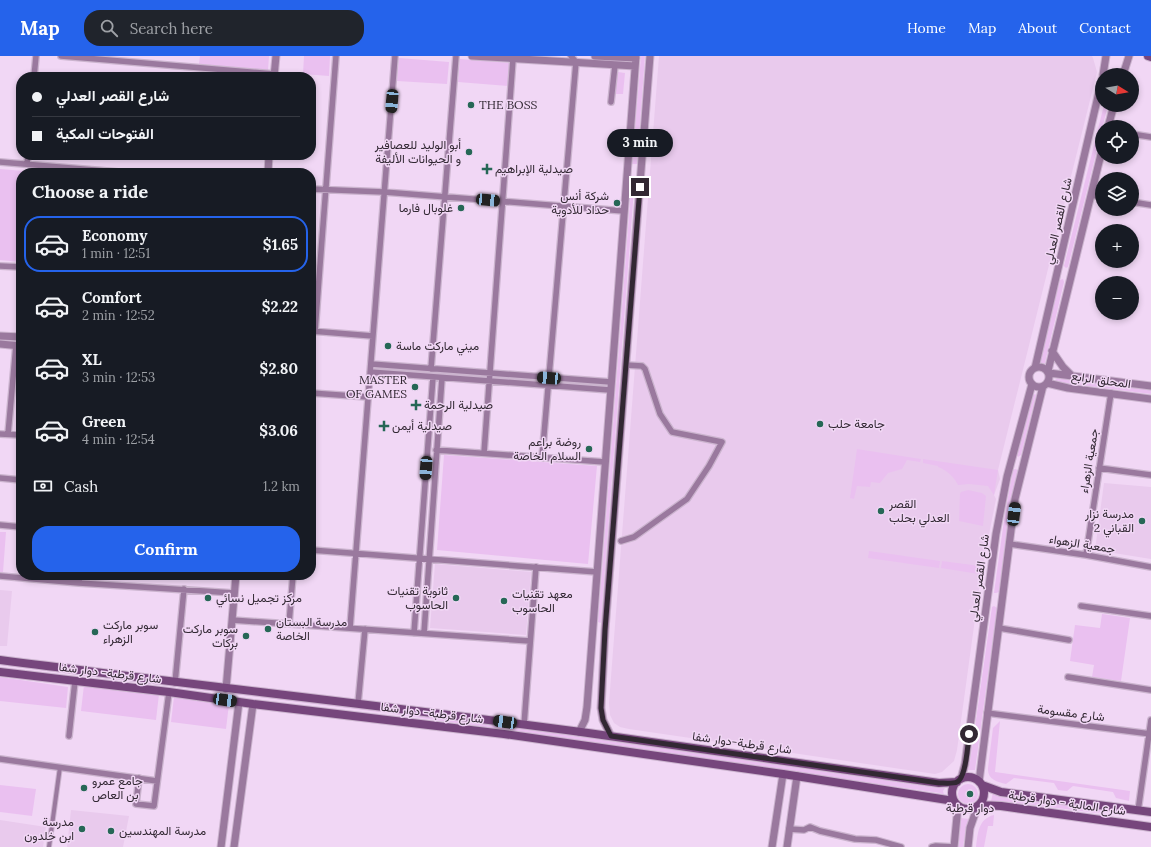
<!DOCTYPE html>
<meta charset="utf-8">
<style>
:root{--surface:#171b24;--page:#20242c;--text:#f1f3f6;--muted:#9ea1a6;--line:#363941;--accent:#2563eb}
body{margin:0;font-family:Lora,Vazirmatn,serif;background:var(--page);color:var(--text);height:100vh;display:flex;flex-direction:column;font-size:15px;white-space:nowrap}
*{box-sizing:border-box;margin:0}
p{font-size:13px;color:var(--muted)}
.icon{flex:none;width:22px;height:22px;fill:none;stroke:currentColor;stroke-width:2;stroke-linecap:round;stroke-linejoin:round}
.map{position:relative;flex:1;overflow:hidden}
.details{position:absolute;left:16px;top:112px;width:300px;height:412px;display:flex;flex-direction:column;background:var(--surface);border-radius:16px;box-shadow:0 2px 6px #0003}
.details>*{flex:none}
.banner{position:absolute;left:16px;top:16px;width:300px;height:88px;border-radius:16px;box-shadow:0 2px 6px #0003;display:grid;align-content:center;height:88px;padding:0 16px;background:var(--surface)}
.needle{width:26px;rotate:101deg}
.tools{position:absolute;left:1095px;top:12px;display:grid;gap:8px}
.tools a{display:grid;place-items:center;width:44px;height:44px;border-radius:50%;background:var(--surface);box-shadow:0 2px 6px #0003;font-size:20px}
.end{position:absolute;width:18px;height:18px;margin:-9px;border:5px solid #322833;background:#fff;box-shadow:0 0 0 2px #fff}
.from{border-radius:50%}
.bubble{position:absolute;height:28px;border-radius:14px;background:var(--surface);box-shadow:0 2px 6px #0003;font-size:13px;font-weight:700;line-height:28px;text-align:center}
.car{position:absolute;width:12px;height:24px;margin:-12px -6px;border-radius:5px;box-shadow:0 0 3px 1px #0007;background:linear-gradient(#222 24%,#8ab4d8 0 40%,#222 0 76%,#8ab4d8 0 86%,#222 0)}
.banner b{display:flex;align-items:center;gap:14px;height:38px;font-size:15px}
.banner b+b{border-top:1px solid var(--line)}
.banner i{width:10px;height:10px;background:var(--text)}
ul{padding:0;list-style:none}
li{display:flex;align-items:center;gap:12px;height:56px;margin:0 8px 6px;padding:0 8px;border:2px solid transparent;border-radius:16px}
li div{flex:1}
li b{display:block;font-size:15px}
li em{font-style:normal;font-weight:700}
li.current{border-color:var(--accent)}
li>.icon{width:36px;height:36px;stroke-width:1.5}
h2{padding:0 16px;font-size:18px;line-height:48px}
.pay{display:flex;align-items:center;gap:10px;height:44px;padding:0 16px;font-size:15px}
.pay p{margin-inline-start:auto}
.cta{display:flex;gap:8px;margin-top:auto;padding:8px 16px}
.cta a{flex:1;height:46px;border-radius:16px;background:var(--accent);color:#fff;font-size:16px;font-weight:700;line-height:46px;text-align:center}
header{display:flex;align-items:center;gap:24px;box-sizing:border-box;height:56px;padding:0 20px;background:var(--accent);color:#fff}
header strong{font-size:19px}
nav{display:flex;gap:22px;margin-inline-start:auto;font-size:14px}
.search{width:280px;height:36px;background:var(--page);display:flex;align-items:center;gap:10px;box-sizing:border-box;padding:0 14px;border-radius:16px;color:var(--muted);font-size:15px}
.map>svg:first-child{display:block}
.built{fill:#e9caed}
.green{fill:#eac0f0}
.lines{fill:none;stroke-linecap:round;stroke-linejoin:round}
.pedestrian-casing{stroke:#cbb4ce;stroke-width:6}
.minor-casing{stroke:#cbb4ce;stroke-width:8}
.tertiary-casing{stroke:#cbb4ce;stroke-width:9}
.secondary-casing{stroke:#cbb4ce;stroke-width:10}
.pedestrian{stroke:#9a799e;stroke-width:4}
.minor{stroke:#9a799e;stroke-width:5.5}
.tertiary{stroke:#9a799e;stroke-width:7}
.secondary{stroke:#76467c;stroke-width:8}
.route{stroke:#322833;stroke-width:5}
.poi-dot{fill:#266756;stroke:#f1d7f5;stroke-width:1.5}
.labels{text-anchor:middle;stroke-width:3;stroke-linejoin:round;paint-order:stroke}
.poi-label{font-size:12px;fill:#322833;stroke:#f1d7f5;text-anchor:start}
.street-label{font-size:12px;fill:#322833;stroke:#f1d7f5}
</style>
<header>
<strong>Map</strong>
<div class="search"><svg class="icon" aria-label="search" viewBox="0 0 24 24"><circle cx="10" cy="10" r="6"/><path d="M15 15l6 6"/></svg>Search here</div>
<nav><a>Home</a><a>Map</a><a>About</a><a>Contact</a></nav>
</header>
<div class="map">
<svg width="1151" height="791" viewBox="0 0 1151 791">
<rect width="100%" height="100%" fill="#f1d7f5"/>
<!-- built -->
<path class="built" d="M659 0H1092L1093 2 1097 16 998 414 1000 423 994 439 996 443 981 519 957 694 954 705 942 716 935 718 629 673 620 671 614 667 610 659 609 647Z
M1104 427 1151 431V503L1095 494Z
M435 508 531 516 526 579 430 572Z
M0 534 12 535 7 590H0Z
M71 754 129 760 123 791H67Z
M0 764 46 771 43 791H0Z"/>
<!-- green -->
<path class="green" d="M200 0H269L268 14 199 8Z
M304 0H330L329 20 303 18Z
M641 0H645L637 108H632Z
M399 2 449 6 447 28 397 25Z
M460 3 510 7 508 30 458 26Z
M618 16 625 17 623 38H615Z
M1104 49H1108L1068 211 1066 212 1064 210Z
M0 113 48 117H21V206L0 204Z
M632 120H635L601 567 598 566Z
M1063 223 1064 226 1045 307 1042 308 1040 306 1060 224Z
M1058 322 1151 334V338L1057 326 1055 324Z
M1035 338 1036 339 1021 399 1018 401 1017 399 1033 339Z
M857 393 921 403 920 406 907 404 902 413 888 417 880 427 871 426 870 431 857 430 854 443 850 442Z
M444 399 597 410 588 508 437 494Z
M923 403 998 414 994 439 988 430 969 428 958 429C954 421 947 414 938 411V410L923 407Z
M1015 413 1018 414 1006 478 999 536 996 537H994L1005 457 1013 414Z
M968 434 982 437 986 440 983 470 959 465 960 438 961 436Z
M0 476H6L3 516H0Z
M869 495 940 505 939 512 868 502Z
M942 505 980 510 979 518 941 512Z
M994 550 997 552 975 714H968L970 706 992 551Z
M1102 558 1130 562 1121 625 1092 621 1094 609 1070 605 1075 569 1100 572Z
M0 604 383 654 379 656 0 609Z
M0 621 68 631 66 652 0 645Z
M84 629 159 638 156 664 81 655Z
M174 641 229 648 226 673 171 666Z
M395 654 939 732H945L943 735 944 739 940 737 394 658V655Z
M1000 665 995 716 1130 735 1129 745 1116 742 1113 736 1073 730 1067 735 1058 734 1054 727 1014 722 1006 728C997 726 987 723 988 712L993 672Z
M958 738a10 10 0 1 1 20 0a10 10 0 1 1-20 0Z
M0 729 36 733 32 760 0 756Z
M993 737 1001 741 1099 754 1101 755 1098 757 1000 745H991Z
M994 759 993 770H988L984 791H976C978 777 978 763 994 759Z
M961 762 969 763 966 771 963 791H958Z"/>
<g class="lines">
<defs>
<path id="pedestrian" d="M49 791 60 711"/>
<path id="minor" d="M61 0 274 18
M34 21 36 0
M611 46 615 9
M1132 78 1151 81
M0 106 130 117
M27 108 28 99
M311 133 384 136 624 155
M1091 139 1102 141
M1132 146 1151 149
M0 210 21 211
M311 275 373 280
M315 275 336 0
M371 308 611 326
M431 313 456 0
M370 316 610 334
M311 337 368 341
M0 378 21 379
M8 378 16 289
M436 394 605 406
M484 397 513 3
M542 402 576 6 571 0
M1099 412 1151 419
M0 422 21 424
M0 469 21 471
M621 485 634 481 687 443 709 410 722 386 672 376 660 358 645 313 642 310 626 309
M1010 488 1086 499 1151 511
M311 494 597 516
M1086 499 1111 337
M0 520 79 527 234 537
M79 527 80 519
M1081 550 1151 560
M232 564 530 585
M289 568 293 519
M350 572 395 0
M999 572 1069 584
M414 577 433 321
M424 577 442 322
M1068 621 1151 634
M175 627 184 533
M358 648 365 573
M987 657 1151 678
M524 669 536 511
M69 680 75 625
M0 703 157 725
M139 722 136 748 154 750 169 636
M1138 755 1151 664
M789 773 804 774 810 771 820 775 855 783 876 784 901 791
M932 791 936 790 954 791"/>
<path id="tertiary" d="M472 0 635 10
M595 0 636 2
M1103 19 1106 0
M1123 19 1129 0
M274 21 276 0
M1108 71 1114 49
M268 117 269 99
M0 280 21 281
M0 288 21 290
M1052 295 1063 311 1071 319
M1029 321a10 10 0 1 1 20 0a10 10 0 1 1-20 0Z
M1035 312 1102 23
M1048 315 1102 94
M1049 317 1151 330
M1047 327 1068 332 1151 343
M226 633 236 519
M579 676 585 664 587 651 636 0
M611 680 603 664 601 652 605 574 650 0
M961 723 965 708 996 478 1007 421 1032 328
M979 726 1015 443 1043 330
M221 791 239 646
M234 791 253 648
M772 791 783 718
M787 791 797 720
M954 791 958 750
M968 791 970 772 977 752"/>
<path id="secondary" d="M1148 0 1151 1
M0 604C193 629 387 650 581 676 700 692 819 710 939 727L957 726
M0 616 169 636 253 648 504 678 783 718 954 745
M952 737a16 16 0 1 1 32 0a16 16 0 1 1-32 0Z
M982 729 1001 736 1151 756
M980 749 1001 750 1151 771"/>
</defs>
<!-- pedestrian casing -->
<use href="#pedestrian" class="pedestrian-casing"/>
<!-- minor casing -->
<use href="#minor" class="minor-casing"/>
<!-- tertiary casing -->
<use href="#tertiary" class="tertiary-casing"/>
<!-- secondary casing -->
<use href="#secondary" class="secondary-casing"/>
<!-- pedestrian -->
<use href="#pedestrian" class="pedestrian"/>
<!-- minor -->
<use href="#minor" class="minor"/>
<!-- tertiary -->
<use href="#tertiary" class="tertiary"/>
<!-- secondary -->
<use href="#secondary" class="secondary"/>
</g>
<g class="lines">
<!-- route -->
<path class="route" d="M640 131 605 574 601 652 603 664 611 680 939 727C944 727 953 728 957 726 966 722 968 687 969 678"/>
</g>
<!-- markers -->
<g class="poi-dot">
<circle cx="471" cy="49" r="4"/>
<circle cx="469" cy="96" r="4"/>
<path d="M485 107h4v4h4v4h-4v4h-4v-4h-4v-4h4z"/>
<circle cx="617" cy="147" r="4"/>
<circle cx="461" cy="152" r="4"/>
<circle cx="388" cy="290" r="4"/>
<circle cx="415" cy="331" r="4"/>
<path d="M414 343h4v4h4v4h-4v4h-4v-4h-4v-4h4z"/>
<circle cx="820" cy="368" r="4"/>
<path d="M382 364h4v4h4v4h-4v4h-4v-4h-4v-4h4z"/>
<circle cx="589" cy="393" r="4"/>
<circle cx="881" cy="455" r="4"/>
<circle cx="1142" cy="465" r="4"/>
<circle cx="208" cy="542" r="4"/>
<circle cx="456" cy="542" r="4"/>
<circle cx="504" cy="545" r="4"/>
<circle cx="268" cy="573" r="4"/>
<circle cx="95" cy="576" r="4"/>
<circle cx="246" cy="580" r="4"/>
<circle cx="84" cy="732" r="4"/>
<circle cx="970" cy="738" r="4"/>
<circle cx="82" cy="773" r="4"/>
<circle cx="111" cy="775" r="4"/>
</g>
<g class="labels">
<!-- poi labels -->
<g class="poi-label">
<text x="479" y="53">THE BOSS</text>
<text x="461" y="93" text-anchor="end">أبو الوليد للعصافير<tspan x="461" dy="14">و الحيوانات الأليفة</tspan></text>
<text x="495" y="117">صيدلية الإبراهيم</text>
<text x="609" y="144" text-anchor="end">شركة أنس<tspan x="609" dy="14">حداد للأدوية</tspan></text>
<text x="453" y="156" text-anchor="end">غلوبال فارما</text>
<text x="396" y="294">ميني ماركت ماسة</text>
<text x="407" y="328" text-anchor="end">MASTER<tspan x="407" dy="14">OF GAMES</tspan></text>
<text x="424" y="353">صيدلية الرحمة</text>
<text x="828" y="372">جامعة حلب</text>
<text x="392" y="374">صيدلية أيمن</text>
<text x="581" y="390" text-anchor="end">روضة براعم<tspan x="581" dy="14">السلام الخاصة</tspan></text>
<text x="889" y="452">القصر<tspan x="889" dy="14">العدلي بحلب</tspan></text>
<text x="1134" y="462" text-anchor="end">مدرسة نزار<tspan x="1134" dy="14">القباني 2</tspan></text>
<text x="448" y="539" text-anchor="end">ثانوية تقنيات<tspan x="448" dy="14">الحاسوب</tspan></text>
<text x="512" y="542">معهد تقنيات<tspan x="512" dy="14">الحاسوب</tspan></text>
<text x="216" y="546">مركز تجميل نسائي</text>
<text x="276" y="570">مدرسة البستان<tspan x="276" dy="14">الخاصة</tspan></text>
<text x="103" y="573">سوبر ماركت<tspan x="103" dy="14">الزهراء</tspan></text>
<text x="238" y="577" text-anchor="end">سوبر ماركت<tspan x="238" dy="14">بركات</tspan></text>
<text x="92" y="729">جامع عمرو<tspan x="92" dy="14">بن العاص</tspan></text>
<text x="970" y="756" text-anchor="middle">دوار قرطبة</text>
<text x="74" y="770" text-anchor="end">مدرسة<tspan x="74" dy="14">ابن خلدون</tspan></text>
<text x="119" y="779">مدرسة المهندسين</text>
</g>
<!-- street labels -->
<g class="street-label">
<text transform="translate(1058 165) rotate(-77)" y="4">شارع القصر العدلي</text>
<text transform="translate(1101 324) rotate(8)" y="4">المحلق الرابع</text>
<text transform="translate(1089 405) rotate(-81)" y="4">جمعية الزهراء</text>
<text transform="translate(1082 488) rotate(9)" y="4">جمعية الزهواء</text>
<text transform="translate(979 522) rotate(-82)" y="4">شارع القصر العدلي</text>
<text transform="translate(110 617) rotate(7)" y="4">شارع قرطبة- دوار شفا</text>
<text transform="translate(432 657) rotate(7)" y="4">شارع قرطبة- دوار شفا</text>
<text transform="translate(1071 657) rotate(7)" y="4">شارع مقسومة</text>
<text transform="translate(742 687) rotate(8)" y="4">شارع قرطبة-دوار شفا</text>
<text transform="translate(1067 747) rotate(8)" y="4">شارع المالية - دوار قرطبة</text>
</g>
</g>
</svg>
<div class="tools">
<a><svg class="needle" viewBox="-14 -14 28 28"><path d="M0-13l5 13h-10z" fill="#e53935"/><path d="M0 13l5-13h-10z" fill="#9ea1a6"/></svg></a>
<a><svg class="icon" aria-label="locate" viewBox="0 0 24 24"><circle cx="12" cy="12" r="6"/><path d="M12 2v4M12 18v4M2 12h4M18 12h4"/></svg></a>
<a><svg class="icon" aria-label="layers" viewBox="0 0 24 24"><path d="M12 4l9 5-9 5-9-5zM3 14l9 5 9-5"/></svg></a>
<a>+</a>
<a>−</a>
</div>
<i class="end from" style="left:969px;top:678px"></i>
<i class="end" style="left:640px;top:131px"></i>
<div class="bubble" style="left:607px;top:73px;width:66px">3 min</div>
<i class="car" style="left:392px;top:45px;rotate:185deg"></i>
<i class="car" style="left:488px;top:144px;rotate:95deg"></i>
<i class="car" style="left:549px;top:322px;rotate:274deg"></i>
<i class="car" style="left:426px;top:412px;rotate:184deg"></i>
<i class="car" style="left:1014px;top:458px;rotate:7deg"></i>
<i class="car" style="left:225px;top:644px;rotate:98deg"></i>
<i class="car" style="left:505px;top:666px;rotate:278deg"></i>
<div class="banner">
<b><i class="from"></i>شارع القصر العدلي</b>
<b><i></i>الفتوحات المكية</b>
</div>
<section class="details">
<h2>Choose a ride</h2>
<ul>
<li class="current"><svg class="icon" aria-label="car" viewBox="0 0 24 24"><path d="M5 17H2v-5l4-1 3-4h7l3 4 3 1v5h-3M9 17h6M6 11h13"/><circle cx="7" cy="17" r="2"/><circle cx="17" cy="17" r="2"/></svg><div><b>Economy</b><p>1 min · 12:51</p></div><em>$1.65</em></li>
<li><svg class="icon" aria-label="car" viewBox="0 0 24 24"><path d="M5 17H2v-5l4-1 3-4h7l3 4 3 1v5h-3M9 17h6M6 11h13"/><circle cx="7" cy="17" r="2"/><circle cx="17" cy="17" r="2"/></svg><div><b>Comfort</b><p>2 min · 12:52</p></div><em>$2.22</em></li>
<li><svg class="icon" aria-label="car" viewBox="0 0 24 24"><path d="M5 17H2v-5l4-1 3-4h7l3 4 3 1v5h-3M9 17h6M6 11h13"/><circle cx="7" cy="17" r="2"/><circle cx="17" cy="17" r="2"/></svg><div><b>XL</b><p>3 min · 12:53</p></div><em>$2.80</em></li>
<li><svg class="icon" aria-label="car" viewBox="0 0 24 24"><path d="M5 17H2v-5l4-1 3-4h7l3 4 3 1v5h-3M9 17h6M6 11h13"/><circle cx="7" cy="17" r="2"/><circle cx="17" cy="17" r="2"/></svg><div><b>Green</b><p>4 min · 12:54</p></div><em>$3.06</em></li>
</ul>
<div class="pay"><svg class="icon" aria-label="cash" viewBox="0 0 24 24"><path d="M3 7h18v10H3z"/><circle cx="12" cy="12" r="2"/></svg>Cash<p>1.2 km</p></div>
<div class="cta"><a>Confirm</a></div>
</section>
</div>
